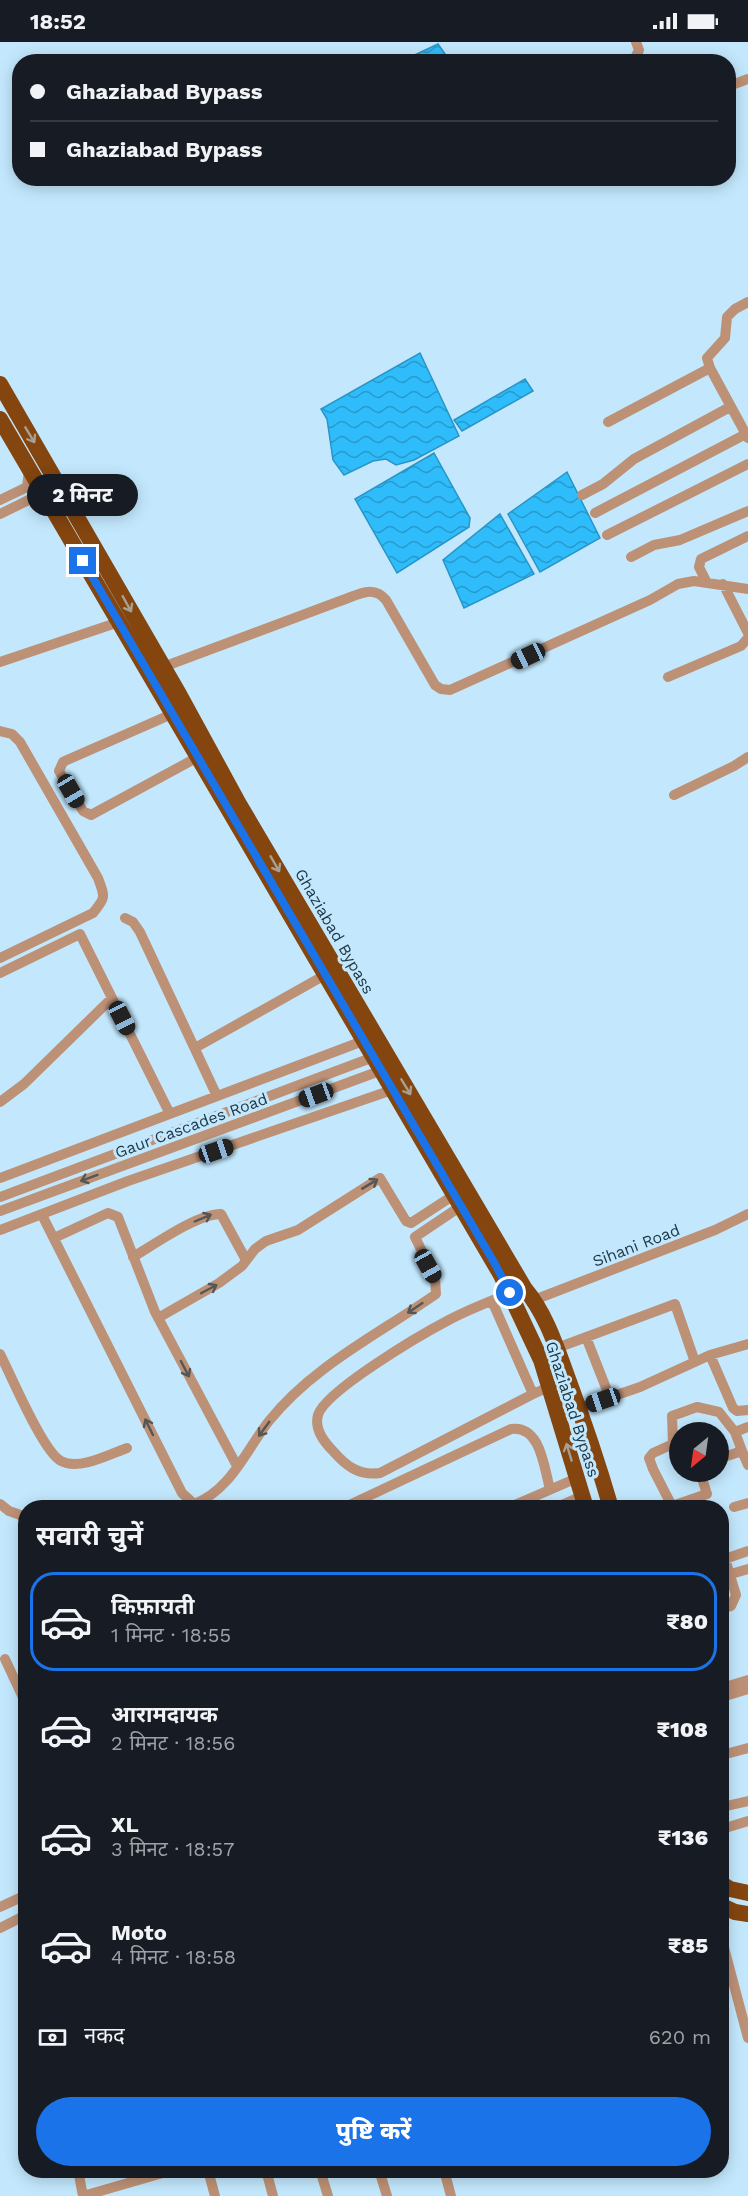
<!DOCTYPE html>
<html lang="hi">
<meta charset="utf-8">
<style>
:root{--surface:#171b24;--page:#242831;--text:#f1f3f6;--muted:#9ea1a6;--line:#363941;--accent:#1a73e8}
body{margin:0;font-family:"Work Sans","Noto Sans Devanagari",sans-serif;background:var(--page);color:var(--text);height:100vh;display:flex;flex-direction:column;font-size:22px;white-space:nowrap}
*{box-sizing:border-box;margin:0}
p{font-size:20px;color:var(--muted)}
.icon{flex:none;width:33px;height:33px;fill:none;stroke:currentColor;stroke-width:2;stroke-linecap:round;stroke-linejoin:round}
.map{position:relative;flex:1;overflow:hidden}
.details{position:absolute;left:18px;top:1458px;width:711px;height:678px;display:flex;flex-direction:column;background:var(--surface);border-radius:24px;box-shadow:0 3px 15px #0003}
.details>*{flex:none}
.guide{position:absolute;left:12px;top:12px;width:724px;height:132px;border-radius:24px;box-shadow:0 3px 15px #0003;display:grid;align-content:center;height:132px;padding:0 18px;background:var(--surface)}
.needle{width:39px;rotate:209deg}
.controls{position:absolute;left:669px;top:1380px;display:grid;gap:12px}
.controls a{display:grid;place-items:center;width:60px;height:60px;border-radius:50%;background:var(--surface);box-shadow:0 3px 15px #0003;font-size:30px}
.end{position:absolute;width:27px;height:27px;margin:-14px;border:8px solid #1a73e8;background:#fff;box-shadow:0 0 0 3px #fff}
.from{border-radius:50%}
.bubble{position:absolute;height:42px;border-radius:21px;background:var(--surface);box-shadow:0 3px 15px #0003;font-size:20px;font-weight:800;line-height:42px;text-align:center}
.car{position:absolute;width:18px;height:36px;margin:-18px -9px;border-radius:8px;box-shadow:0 0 4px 2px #0007;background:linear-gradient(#222 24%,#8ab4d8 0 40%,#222 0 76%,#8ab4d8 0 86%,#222 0)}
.guide b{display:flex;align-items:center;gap:21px;height:57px;font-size:22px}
.guide b+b{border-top:2px solid var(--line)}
.guide i{width:15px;height:15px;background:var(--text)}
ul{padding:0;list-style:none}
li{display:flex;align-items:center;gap:18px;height:99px;margin:0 12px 9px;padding:0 6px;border:3px solid transparent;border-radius:24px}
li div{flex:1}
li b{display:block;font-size:22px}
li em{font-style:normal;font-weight:800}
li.on{border-color:var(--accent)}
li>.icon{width:54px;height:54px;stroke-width:1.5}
h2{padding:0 18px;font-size:27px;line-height:72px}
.pay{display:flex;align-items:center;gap:15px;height:66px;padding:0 18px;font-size:22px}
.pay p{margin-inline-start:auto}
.primary-button{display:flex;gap:12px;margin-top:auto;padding:12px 18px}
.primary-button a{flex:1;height:69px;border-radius:36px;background:var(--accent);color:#fff;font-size:24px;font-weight:800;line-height:69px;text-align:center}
.status{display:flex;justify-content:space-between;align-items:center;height:42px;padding:0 30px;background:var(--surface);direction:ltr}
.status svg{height:16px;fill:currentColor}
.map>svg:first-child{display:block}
.water{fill:url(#water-waves);stroke:#2a94c4;stroke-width:1.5}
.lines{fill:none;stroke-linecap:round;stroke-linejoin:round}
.minor{stroke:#bd9176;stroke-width:10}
.trunk{stroke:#84450f;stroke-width:16}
.oneway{stroke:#a79f92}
.oneway2{stroke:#555656}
.route{stroke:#1a73e8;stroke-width:8}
.labels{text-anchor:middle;stroke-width:6;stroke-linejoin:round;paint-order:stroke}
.street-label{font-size:16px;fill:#1d3644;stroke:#c3e8fd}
</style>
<div class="status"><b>18:52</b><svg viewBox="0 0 49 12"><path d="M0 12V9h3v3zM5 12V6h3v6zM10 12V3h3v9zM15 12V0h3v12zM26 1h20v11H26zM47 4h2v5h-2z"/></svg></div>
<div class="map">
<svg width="748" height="2154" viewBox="0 0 748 2154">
<defs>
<pattern id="water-waves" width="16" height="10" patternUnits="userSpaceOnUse" patternTransform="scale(1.5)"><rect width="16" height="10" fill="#2fbcfb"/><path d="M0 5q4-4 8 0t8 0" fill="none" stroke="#279acd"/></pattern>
</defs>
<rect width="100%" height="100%" fill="#c3e8fd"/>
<!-- water -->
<path class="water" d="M438 2 450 19H402Z
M420 311 459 394 414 418 396 423 386 417 373 419 344 433 333 418 327 377 321 367Z
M525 337 533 349 462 389 454 378Z
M434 411 470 476 469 485 397 531 355 457Z
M567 430 600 496 540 530 508 472Z
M500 472 534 532 464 566 443 518Z"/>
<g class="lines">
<!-- minor -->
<path class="minor" d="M633 20 639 8 636 0
M729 44 748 37
M608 380 710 326
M748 396 710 326 707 316 725 296 727 275 735 267 748 260
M582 453 603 442 634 417 730 365
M0 458 27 445 29 428
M595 471 746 392
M0 472 47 449
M607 493 748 422
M631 515 654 503 680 498 748 469
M706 539 699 525 701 517 748 494
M723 542 748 591
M0 620 119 580
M163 625 340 559C358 553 373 542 386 558L435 643 441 647 450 648 650 558 678 542 694 539 748 547
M668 635 741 604 748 596
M172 672 67 718 63 720 59 729 83 769 91 773 198 715
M0 689 12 692 20 700 98 836C105 855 106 855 93 871L0 916
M674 753 734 724 748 715
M125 876 133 880 140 890 217 1054
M0 931 80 892 169 1070
M195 1006 325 933
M0 1060 24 1042 112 956
M0 1136 363 999
M0 1155 379 1013
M0 1169 385 1027
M42 1173 182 1451 194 1462C231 1448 246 1408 269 1379 313 1324 379 1292 436 1252L435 1236 415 1195 461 1164
M0 1188 128 1139 392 1048
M54 1196 108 1171 118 1175 155 1270 237 1424
M133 1215C155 1202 197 1172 221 1172L246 1218
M510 1251C489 1260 467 1268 447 1279 422 1292 325 1349 318 1373 314 1387 324 1400 333 1409 346 1424 359 1434 380 1431L533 1352 549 1345
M534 1258 715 1188 748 1172
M492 1259 533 1352
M158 1276 219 1241 242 1224 255 1207 266 1199 298 1188 380 1136 406 1179 411 1181 454 1153
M586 1295 610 1356
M557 1306 675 1262 695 1320
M0 1312C11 1333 43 1410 61 1419 79 1429 110 1412 127 1406
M710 1313 733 1366 737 1369 748 1368
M579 1366 640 1345 710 1313 748 1302
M742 1409 748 1423
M718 1417 742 1409 735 1390
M0 1462 9 1469 26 1475
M672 1464 707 1452 700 1430
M734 1465 748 1461
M343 1466 511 1387C541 1383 544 1426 550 1447
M508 1466 577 1436
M555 1466 582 1454
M673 1466 653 1427 649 1416 653 1411 673 1402 672 1374 697 1365 719 1370 735 1390 748 1385
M722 1518 748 1509
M731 1532 748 1527
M722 1566 731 1564 736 1553 725 1517
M5 1617 26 1662
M722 1646 748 1638
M722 1655 748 1647
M722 1713 748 1706
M722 1765 748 1759
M722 1787 748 1779
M0 1865 26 1853
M0 1886 26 1873
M722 1898 748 1996
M78 2128 83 2154
M208 2128 215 2154
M266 2128 273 2154
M320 2128 328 2154
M379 2128 387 2154
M444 2128 451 2154
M83 2154 173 2128"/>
<!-- trunk -->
<path class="trunk" d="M0 342 179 652 239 762 525 1247C546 1272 556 1304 567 1334 583 1377 598 1421 611 1466
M0 377 501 1233 541 1318 586 1466
M722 1842 730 1847 748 1851
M722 1864 735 1870 748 1872"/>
</g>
<!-- one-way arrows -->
<defs><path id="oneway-shaft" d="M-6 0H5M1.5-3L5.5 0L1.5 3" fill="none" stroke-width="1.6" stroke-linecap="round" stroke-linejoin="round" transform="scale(1.5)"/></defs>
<g class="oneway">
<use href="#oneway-shaft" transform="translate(30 393) rotate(59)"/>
<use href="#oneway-shaft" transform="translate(127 562) rotate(61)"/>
<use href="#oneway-shaft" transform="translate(275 822) rotate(60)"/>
<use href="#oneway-shaft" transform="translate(406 1045) rotate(59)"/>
<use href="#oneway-shaft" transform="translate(569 1410) rotate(-107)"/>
</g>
<g class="oneway2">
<use href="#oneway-shaft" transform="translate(89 1136) rotate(160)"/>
<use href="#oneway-shaft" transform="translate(370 1142) rotate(-31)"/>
<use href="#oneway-shaft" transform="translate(203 1176) rotate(-23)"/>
<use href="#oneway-shaft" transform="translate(209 1247) rotate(-28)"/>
<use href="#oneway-shaft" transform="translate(415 1266) rotate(146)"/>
<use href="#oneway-shaft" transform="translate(185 1327) rotate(62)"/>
<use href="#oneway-shaft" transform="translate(149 1385) rotate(-116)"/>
<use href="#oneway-shaft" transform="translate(264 1387) rotate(126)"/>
</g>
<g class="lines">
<!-- route -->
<path class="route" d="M83 519 495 1222 510 1251"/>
</g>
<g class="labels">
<!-- street labels -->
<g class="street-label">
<text transform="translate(335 889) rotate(60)" y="6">Ghaziabad Bypass</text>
<text transform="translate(191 1083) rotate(-20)" y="6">Gaur Cascades Road</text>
<text transform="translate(636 1203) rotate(-21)" y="6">Sihani Road</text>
<text transform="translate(573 1367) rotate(72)" y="6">Ghaziabad Bypass</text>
</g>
</g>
</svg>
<div class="controls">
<a><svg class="needle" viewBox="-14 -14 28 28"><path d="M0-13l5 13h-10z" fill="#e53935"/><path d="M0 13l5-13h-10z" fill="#9ea1a6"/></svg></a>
</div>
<i class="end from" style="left:510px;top:1251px"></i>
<i class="end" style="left:83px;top:519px"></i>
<div class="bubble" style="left:27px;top:432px;width:111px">2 मिनट</div>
<i class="car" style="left:528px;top:614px;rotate:245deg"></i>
<i class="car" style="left:71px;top:749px;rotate:150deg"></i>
<i class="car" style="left:122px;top:976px;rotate:153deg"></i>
<i class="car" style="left:316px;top:1053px;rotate:250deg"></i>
<i class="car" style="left:216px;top:1109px;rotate:71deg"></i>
<i class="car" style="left:428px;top:1224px;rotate:151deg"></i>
<i class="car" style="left:603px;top:1358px;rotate:251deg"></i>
<div class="guide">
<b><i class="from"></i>Ghaziabad Bypass</b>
<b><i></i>Ghaziabad Bypass</b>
</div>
<section class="details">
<h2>सवारी चुनें</h2>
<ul>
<li class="on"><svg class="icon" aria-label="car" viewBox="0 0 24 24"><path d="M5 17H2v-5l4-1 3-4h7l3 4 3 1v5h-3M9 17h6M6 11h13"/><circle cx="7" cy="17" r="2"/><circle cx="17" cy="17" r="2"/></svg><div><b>किफ़ायती</b><p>1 मिनट · 18:55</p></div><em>₹80</em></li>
<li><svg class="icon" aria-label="car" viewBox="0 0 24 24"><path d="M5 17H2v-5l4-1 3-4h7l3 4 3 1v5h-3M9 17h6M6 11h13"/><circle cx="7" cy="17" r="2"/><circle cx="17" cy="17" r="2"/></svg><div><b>आरामदायक</b><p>2 मिनट · 18:56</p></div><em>₹108</em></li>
<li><svg class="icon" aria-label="car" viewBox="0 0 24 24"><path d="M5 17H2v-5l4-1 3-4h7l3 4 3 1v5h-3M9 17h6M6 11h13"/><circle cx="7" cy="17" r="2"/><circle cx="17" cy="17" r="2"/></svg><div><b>XL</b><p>3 मिनट · 18:57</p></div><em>₹136</em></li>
<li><svg class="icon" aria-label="car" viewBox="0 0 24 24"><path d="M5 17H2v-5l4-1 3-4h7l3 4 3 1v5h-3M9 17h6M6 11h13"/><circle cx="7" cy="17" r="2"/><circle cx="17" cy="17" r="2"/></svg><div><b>Moto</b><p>4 मिनट · 18:58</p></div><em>₹85</em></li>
</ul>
<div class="pay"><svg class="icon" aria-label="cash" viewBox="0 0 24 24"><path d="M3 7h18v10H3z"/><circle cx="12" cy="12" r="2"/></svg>नकद<p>620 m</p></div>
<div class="primary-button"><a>पुष्टि करें</a></div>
</section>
</div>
